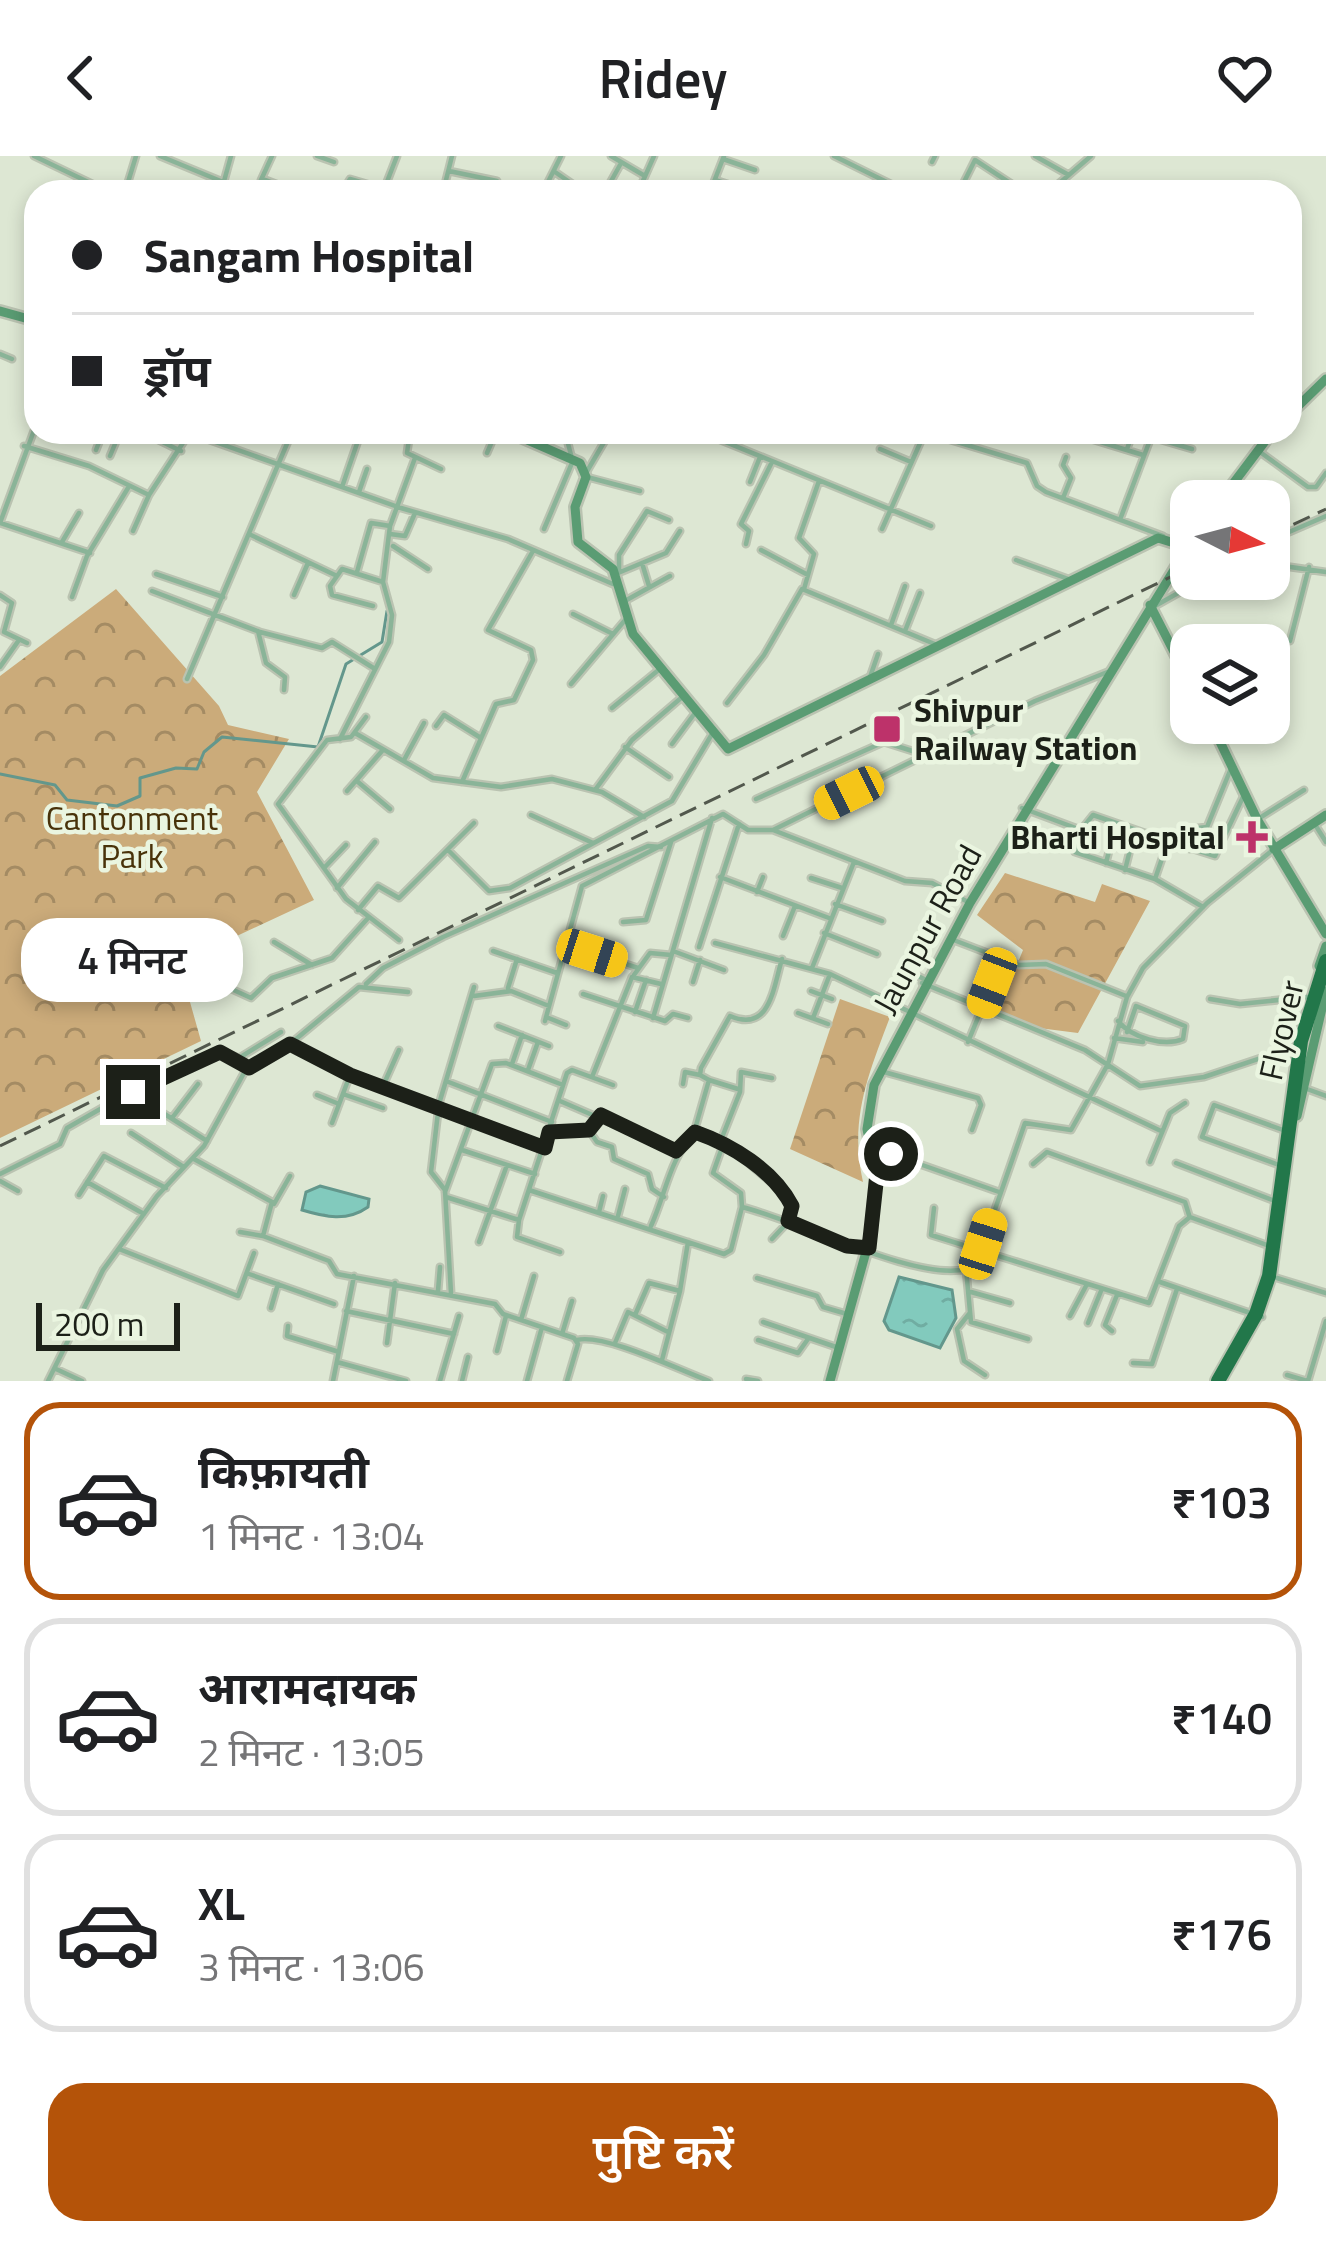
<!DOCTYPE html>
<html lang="hi">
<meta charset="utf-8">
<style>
:root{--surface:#fff;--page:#f6f6f6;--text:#202124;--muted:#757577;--line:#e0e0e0;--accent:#b45309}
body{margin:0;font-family:"Titillium Web","Noto Sans Devanagari",sans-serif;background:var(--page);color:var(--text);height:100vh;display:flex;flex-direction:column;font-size:45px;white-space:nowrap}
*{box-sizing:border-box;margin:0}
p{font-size:39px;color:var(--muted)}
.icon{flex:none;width:66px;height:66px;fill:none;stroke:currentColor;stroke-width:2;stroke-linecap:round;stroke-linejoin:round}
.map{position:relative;height:1225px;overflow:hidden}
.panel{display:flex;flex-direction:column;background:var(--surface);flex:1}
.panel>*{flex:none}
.hud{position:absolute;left:24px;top:24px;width:1278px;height:264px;border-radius:36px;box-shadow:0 6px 18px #0003;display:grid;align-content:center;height:264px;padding:0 48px;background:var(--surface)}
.needle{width:78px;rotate:96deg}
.controls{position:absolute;left:1170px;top:324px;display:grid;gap:24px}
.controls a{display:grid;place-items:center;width:120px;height:120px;border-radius:24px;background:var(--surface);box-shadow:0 6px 18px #0003;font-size:60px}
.scale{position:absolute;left:36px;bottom:30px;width:144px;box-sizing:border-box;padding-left:12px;border:6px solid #1c2018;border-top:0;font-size:33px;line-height:42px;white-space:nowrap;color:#1c2018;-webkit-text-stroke:9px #eaf5e0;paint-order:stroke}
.end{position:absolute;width:54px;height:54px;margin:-27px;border:15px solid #1c2018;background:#fff;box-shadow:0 0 0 6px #fff}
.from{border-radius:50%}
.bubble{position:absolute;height:84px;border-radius:36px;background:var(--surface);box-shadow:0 6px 18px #0003;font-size:39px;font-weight:600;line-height:84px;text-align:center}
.car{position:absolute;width:36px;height:72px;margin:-36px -18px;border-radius:15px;box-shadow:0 0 9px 3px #0007;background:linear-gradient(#f5c518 24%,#345 0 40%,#f5c518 0 76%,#345 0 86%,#f5c518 0)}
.hud b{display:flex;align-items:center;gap:42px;height:114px;font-size:45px}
.hud b+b{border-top:3px solid var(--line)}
.hud i{width:30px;height:30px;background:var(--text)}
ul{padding:21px 0 0;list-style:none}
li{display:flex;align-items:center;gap:36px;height:198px;margin:0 24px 18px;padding:0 24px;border:6px solid var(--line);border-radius:36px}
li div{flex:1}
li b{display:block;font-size:45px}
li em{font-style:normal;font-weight:600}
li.active{border-color:var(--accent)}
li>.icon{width:108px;height:108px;stroke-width:1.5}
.primary-button{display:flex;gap:24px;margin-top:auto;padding:24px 48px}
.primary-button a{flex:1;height:138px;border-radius:36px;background:var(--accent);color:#fff;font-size:48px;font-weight:600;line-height:138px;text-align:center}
header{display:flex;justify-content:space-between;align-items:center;height:156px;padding:0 48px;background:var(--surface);font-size:54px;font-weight:600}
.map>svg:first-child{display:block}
.park{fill:url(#park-crowns)}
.water{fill:url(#water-ripples);stroke:#63978c;stroke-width:3}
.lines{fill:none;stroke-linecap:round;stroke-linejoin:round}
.stream{stroke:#63978c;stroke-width:3}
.street-casing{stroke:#bac3b1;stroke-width:9}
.secondary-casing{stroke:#bac3b1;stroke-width:14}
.highway-casing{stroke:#bac3b1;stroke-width:18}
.street{stroke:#8ab498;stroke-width:4.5}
.secondary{stroke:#5a9c73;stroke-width:9}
.highway{stroke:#22774a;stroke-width:14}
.rail{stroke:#52584d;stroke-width:3;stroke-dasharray:18 9;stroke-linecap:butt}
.route{stroke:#1c2018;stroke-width:15}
.poi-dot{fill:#bd326a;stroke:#eaf5e0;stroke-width:4.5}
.labels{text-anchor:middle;stroke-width:9;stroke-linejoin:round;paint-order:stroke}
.poi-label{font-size:33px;font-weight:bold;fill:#1c2018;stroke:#eaf5e0;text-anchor:start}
.park-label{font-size:33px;fill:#483209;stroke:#eaf5e0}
.street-label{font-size:33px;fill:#1c2018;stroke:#eaf5e0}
</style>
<header><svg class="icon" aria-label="back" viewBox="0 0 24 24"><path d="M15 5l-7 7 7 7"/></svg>Ridey<svg class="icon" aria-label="heart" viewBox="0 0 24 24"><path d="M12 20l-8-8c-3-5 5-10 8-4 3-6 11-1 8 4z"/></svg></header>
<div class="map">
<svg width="1326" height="1225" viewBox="0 0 1326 1225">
<defs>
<pattern id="park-crowns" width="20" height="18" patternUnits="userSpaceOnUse" patternTransform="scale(3)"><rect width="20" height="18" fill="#cbab7a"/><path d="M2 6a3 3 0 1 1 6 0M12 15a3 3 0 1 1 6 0" fill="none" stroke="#a48b63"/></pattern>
<pattern id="water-ripples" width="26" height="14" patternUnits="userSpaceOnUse" patternTransform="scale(3)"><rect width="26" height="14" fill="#82cabd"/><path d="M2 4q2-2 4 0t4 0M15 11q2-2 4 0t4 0" fill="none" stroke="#70ada2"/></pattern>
</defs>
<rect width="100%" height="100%" fill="#dde7d3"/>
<!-- park -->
<path class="park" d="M116 433 219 550 228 569 289 583 257 636 314 744 179 807 201 885 0 982V520Z
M1005 717 1095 746 1102 728 1150 745 1078 877 1031 871 998 856 1023 794 977 759Z
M840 843 890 861C868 919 849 964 863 1026L790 993Z"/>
<!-- water -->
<path class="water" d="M320 1030 369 1043 368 1051C347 1066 325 1061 302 1054L306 1036Z
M899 1121 952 1134 956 1162 940 1192 889 1174 884 1165Z"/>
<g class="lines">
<!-- stream -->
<path class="stream" d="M0 618 55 629 67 644 117 650 140 640V622L176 612 197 613 204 596 222 581 318 591 346 508 382 486 387 455"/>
<defs>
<path id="street" d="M34 0 109 36
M160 0 223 26
M317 0 334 6
M611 0 645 20
M834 0 907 36
M1035 0 1067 18
M723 3 755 14
M932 6 935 0
M449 15 497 25 501 36
M555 16 584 36
M261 24 272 0
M715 24 746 34
M639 32 655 36
M125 36 136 0
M221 36 231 0
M253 36 263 23 297 36
M342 36 350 23 384 33
M383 36 397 0
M443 36 452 0
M543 36 561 0
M605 36 620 9
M638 36 654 0
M710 36 724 0
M824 36V35
M959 36 975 4 1024 36
M1049 36 1091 0
M28 162 36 135
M0 198 12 203
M36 269 0 367 90 397
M98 276 116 284
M142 276 181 295
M317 276 335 282 340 276
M410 276 407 297 441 313
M565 276 571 299
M701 276 931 370
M857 276H868
M924 276 1027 307 1037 330 1046 336 1163 380
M1068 276 1143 299
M190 277 401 352 508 383 613 428
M1151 281 1192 293
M24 290 89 310 149 339 190 276
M880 293 911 306
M1127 293 1133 276
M96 294 103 276
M1260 296 1308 331H1316L1326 317
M487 297 496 276
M110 300 120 276
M586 317 610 276
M587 321 640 335
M750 326 760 301
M342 331 361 276
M359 336 367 313
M1063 342 1071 322 1063 309 1066 301
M1121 361 1153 276
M544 373 572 307
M882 373 925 276
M133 375 149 339
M1289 376 1326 360
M390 378 405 380 415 357
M251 379 335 419
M62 386 79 357
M746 388 749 375 741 368 772 306
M393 390 428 413
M761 394 808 419
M1016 404 1071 424
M642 407 649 430
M1269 408 1326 416
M357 416 371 367 390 370
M619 416V399L647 355 669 364
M618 417 666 397 680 375
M156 418 223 441
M804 433 814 398 799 382 819 325
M152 435 260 476 322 492 332 486 375 513
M0 439 12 447 4 476 27 487
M294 439 308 407
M72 441 87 400 128 332
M623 446 670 420
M373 450 332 439 330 430 342 413 383 426
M1155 450 1203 423
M573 458 611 477
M891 469 905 430
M258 475 266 507 285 521 284 534
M905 475 920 437
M1290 485 1309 411
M0 511 19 484
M187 523 292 276
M869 524 878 498
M571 528 626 463
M727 547 764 499 802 433 937 489
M612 552 661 512
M366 561 351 581 327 584 278 648 346 743 399 784
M436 570 444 559 481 582
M355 577 433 622 501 631 552 623 602 636 644 661
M340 583 389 486 392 459 383 426 390 370 415 302
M672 588 695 557
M625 591 669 621
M404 604 424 567
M358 626 390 653
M462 626 496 548 514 544 533 504 531 494 488 474 533 395
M595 634 632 584 681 542
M347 635 382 595
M756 643 884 586 925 599
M1022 652 1081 674 1093 659 1168 685
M531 659 593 687
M1258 663 1304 634
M1314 667 1326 686
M773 674 905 725 932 727 968 746
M1081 674 1075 696 1155 723 1203 751
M1190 693 1198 672 1207 671 1232 610
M448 694 489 735 510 732 672 645 712 578
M1106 707 1116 667
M325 711 346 689
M1125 714 1135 674
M720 721 829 762
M811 722 842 732
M1155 723 1168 685 1215 700 1243 641
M337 732 375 686
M757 736 763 721
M835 748 882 765
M358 754 378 730 399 742 474 667
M623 766 646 764 671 686
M824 777 877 798
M783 780 795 750
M951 783 1019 809 1046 808 1126 840
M274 786 312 809
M715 787 830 818 1161 975
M699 791 739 668
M493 795 557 817
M673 795 724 814
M592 797 638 812
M812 812 854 706
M906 814 924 823
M634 819 650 797 671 799
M214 825 251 842 272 822 332 802 369 761
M693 826 700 804
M922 827 1085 894 1140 930 1204 921 1297 890
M366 828 383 812 443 781 648 690 661 691
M508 832 517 803
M811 835 832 843
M583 838 665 865 673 858 688 862
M474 840 511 835 549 850
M1210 843 1240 848 1307 841
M635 856 646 824
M798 857 828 868
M546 861 566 869
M653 862 712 662
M813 862 830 818
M545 865 582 730 723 658 748 674H773L1035 545 1110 515
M1118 865C1132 882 1164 891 1183 883L1185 870 1136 850 1127 876
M498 870 549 890
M1114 882 1143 886
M968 886 1002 803
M290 888 353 920 545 991
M512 908 522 879
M528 914 538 886
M884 916 978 942 981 949 972 974
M592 921 632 821 661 828
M709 924 738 933
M446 925 552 966
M683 928 685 916 700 919
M383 930 399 894
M1307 933 1326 940
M133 936 221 895 239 902 281 876
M343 938 383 952
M317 939 339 948
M560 945 676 995
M172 962 198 928
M332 967 350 919
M588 973 597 986 612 991 614 1003 648 1018 652 1033 664 1041
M549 976 588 973 601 959
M131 977 182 1010
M721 984 740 936 741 916 772 922
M724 986 713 1017 741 1037 742 1051
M462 994 535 1018
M867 997 891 998 999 1036
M194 1003 272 1046 263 1080 329 1105 337 1118 495 1148 503 1158 574 1182 578 1188 567 1225
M1150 1006 1170 957 1185 947
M1176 1007 1275 1045
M1033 1008 1047 996 1185 1046 1189 1059
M1279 1009 1202 981 1214 949 1283 974
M0 1018 60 988 67 972 130 936 207 985
M0 1025 18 1035
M87 1026 144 1058
M529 1034 724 1098 731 1094 742 1051C797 1064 917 1126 966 1113L983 1088 1025 967 1071 974 1108 908 1127 841 1143 812 1207 747 1274 693
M445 1036 492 908 506 907 563 929
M79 1039 104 1000 166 1032
M446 1041 519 1064 567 917 572 914 613 929
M274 1048 290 1020
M934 1052 931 1079 1149 1147 1179 1070 1190 1061 1272 1091
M599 1056 603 1040
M618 1060 625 1033
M519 1064 517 1081 560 1096
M651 1070C667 1034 669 1004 695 976
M240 1076 263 1080
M772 1083 789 1065 792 1050 786 1039 721 984 695 973 709 924 700 919 701 912 730 860C770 877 773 833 782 803
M479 1086 507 1009
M119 1093 238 1140 254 1097
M966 1113 971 1166 1028 1183
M249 1118 334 1148
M757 1122 817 1140 823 1151 847 1158
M1277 1122 1326 1137
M1160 1126 1262 1161
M438 1135 440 1111
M971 1136 1010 1147
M451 1137 445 1034 431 1016 439 948 474 831
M271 1152 278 1128
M346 1155 454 1178
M969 1158 957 1173 964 1205 985 1219
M635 1159 649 1127 680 1135 688 1086
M1070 1160 1086 1130
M521 1164 534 1120
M763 1166 836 1191
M1088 1167 1101 1135
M288 1170 287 1180 336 1195
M1112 1175 1105 1169 1117 1139
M562 1178 572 1145
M577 1184C604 1177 679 1214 709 1225
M758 1184 798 1197 808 1183
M387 1187 395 1127
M615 1187 628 1156 668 1176
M497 1195 506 1160
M662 1204 680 1135
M337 1206 406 1225
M1133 1207 1152 1208 1177 1133
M56 1213 82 1225
M1287 1219 1307 1225
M746 1223 758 1225
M48 1225 103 1114 157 1040 204 990 244 917 290 888 359 831 408 836
M333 1225 354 1120
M440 1225 459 1160
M462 1225 468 1201
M527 1225 542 1171
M1308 1225 1326 1165"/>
<path id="secondary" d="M0 155 36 165
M1290 258 1326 223
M509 276 580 307 586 321 575 351 578 386 613 413 633 478 728 593 1158 382 1187 391
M1220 345 1272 276
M1150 449 1191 529
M1211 567 1257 663 1326 778
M1274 693 1326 659
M1319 810 1326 790
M1297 960 1326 835
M830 1225 871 1078 876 1018 867 973 874 929 970 747 1188 391"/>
<path id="highway" d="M1218 1225 1256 1158 1269 1120 1301 885 1326 805"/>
</defs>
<!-- street casing -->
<use href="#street" class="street-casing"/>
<!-- secondary casing -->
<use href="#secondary" class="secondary-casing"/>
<!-- highway casing -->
<use href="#highway" class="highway-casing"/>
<!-- street -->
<use href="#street" class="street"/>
<!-- secondary -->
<use href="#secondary" class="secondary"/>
<!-- highway -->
<use href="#highway" class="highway"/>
<!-- rail -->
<path class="rail" d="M1269 380 1326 353
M0 990 1191 411"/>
</g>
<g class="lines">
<!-- route -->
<path class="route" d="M133 936 220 896 249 912 290 888 350 919 545 992 549 976 589 974 601 959 676 995 695 976C732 989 773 1014 792 1050L788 1065 847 1090 869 1092 877 1018 871 997 891 998"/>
</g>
<!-- markers -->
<g class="poi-dot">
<rect x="872" y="558" width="30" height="30" rx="6"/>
<path d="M1246 663h12v12h12v12h-12v12h-12v-12h-12v-12h12z"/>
</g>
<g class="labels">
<!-- poi labels -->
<g class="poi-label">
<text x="914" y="566">Shivpur<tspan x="914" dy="38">Railway Station</tspan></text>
<text x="1225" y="693" text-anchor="end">Bharti Hospital</text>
</g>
<!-- park labels -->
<g class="park-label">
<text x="132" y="674">Cantonment<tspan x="132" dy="38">Park</tspan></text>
</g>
<!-- street labels -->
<g class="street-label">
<text transform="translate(927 773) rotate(-61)" y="12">Jaunpur Road</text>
<text transform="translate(1281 874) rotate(-77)" y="12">Flyover</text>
</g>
</g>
</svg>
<div class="controls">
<a><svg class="needle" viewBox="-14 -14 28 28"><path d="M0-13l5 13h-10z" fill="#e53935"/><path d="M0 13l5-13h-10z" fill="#757577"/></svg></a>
<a><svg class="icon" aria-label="layers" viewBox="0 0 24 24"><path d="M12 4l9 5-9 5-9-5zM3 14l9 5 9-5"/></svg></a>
</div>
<div class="scale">200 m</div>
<i class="end from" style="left:891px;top:998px"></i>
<i class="end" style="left:133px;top:936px"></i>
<div class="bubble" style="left:21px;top:762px;width:222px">4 मिनट</div>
<i class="car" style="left:849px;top:637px;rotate:244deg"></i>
<i class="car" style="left:592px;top:797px;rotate:108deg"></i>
<i class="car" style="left:992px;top:827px;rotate:201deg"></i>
<i class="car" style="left:983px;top:1088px;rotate:18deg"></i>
<div class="hud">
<b><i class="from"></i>Sangam Hospital</b>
<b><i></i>ड्रॉप</b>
</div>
</div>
<section class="panel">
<ul>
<li class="active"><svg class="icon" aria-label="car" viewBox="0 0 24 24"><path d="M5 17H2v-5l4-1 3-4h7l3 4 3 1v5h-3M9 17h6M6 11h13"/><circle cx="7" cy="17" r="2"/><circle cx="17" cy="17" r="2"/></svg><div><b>किफ़ायती</b><p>1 मिनट · 13:04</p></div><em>₹103</em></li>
<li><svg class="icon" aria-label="car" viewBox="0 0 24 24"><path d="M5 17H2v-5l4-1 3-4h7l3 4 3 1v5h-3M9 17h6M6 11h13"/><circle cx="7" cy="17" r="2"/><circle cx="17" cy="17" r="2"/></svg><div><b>आरामदायक</b><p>2 मिनट · 13:05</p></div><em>₹140</em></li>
<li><svg class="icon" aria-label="car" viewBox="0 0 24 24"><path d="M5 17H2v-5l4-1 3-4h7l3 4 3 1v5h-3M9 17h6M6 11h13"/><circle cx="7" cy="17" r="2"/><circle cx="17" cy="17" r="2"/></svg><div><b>XL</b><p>3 मिनट · 13:06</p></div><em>₹176</em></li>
</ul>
<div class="primary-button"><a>पुष्टि करें</a></div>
</section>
